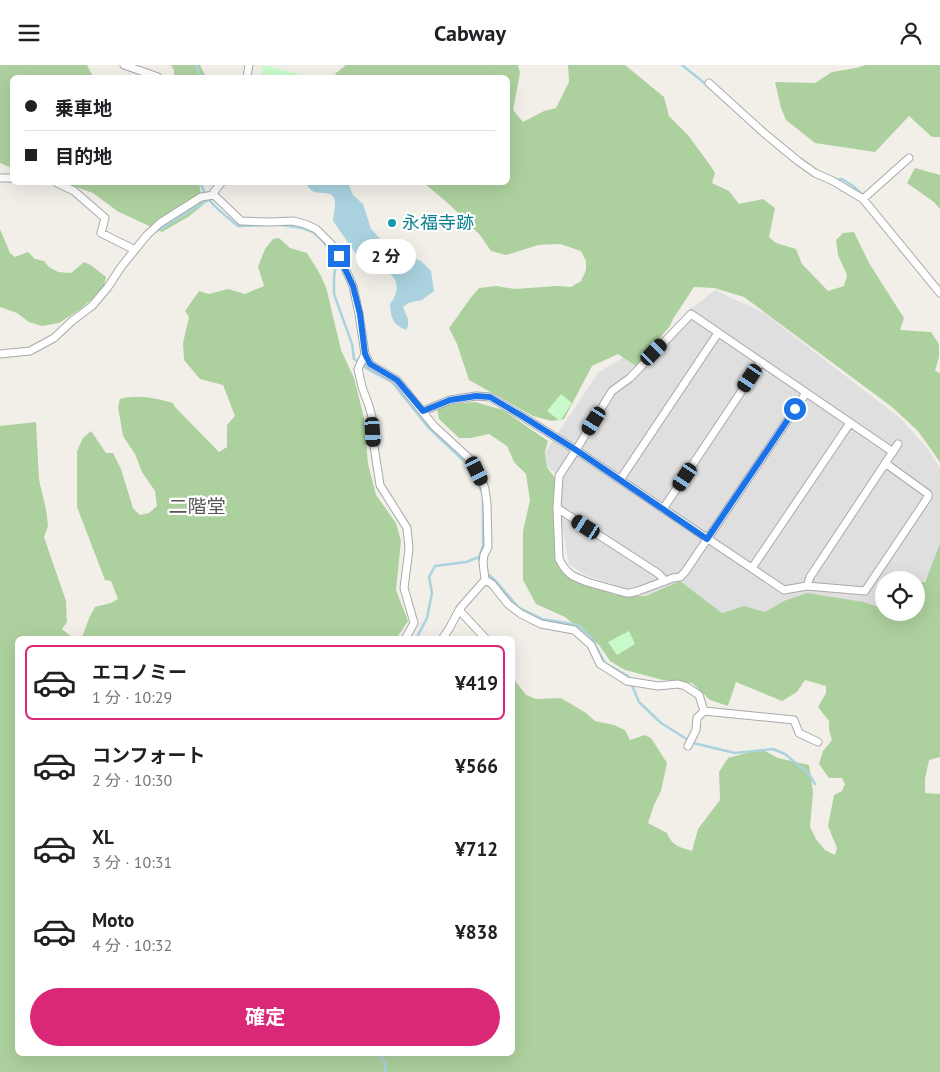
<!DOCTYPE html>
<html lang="ja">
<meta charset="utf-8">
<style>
:root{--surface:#fff;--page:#f6f6f6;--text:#202124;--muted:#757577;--line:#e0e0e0;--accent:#db2777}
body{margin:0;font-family:"PT Sans","Noto Sans JP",sans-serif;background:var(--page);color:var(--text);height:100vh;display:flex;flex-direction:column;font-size:19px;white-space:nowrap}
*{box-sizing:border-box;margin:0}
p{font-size:16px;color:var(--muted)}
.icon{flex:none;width:28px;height:28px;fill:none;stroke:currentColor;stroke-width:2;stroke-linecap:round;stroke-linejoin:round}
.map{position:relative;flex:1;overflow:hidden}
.drawer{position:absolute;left:15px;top:571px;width:500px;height:420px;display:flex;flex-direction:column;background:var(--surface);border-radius:8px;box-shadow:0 5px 20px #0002}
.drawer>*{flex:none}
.banner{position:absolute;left:10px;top:10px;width:500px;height:110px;border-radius:8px;box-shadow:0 5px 20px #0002;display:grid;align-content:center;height:110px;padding:0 15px;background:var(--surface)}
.buttons{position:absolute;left:875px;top:506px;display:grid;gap:10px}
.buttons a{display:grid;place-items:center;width:50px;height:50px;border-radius:50%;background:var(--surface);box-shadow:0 5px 20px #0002;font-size:25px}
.end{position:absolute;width:22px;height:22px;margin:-11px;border:6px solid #1a73e8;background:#fff;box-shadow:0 0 0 2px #fff}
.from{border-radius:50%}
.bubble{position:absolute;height:35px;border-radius:18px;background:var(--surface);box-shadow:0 5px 20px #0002;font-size:16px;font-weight:700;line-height:35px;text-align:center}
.car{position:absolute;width:15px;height:30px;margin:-15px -8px;border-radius:6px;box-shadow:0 0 4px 1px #0007;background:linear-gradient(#222 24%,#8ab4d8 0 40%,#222 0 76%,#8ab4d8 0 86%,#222 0)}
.banner b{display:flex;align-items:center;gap:18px;height:48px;font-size:19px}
.banner b+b{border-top:1px solid var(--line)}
.banner i{width:12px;height:12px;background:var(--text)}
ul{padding:9px 0 0;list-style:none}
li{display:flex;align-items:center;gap:15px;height:75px;margin:0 10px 8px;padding:0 5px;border:2px solid transparent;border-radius:8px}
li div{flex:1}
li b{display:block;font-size:19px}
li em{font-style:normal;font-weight:700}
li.active{border-color:var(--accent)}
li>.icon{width:45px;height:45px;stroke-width:1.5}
.cta{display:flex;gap:10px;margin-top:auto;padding:10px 15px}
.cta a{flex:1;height:58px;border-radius:30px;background:var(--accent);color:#fff;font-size:20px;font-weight:700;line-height:58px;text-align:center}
header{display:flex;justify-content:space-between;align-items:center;height:65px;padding:0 15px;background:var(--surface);font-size:22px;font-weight:700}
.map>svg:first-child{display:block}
.residential{fill:#e0dfdf}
.forest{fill:#add19e}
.park{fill:#c8facc}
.water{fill:#aad3df}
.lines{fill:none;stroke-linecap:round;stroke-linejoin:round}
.stream{stroke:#aad3df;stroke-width:2.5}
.street-casing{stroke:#a9a9a9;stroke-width:9}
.street{stroke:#fff;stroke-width:7}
.route{stroke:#1a73e8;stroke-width:6}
.culture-dot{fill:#0f9aa8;stroke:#fff;stroke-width:2}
.labels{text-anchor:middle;stroke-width:4.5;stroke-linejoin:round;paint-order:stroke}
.culture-label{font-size:18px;fill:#0d838f;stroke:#fff;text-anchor:start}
.neighbourhood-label{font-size:19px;fill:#555;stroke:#fff}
</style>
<header><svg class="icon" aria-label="menu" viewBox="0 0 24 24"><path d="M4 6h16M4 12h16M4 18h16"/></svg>Cabway<svg class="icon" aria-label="person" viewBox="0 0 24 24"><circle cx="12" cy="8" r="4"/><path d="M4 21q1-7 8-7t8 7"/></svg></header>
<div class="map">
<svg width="940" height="1007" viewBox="0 0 940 1007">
<rect width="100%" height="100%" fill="#f2efe9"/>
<!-- residential -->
<path class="residential" d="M715 225 764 248 900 353 927 383 940 403V480L933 501 924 516 884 515V544L864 537 784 536 765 547 744 541 722 548 680 516 646 531 585 510 569 499 561 454 562 414 547 401 546 386 598 308 627 290 638 299 687 247Z"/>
<!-- forest -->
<path class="forest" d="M0 0H87L93 12H12V103L0 98Z
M171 0H200L206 12H174V5Z
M346 0H518L520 8 513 45 523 57 544 46 556 43 569 17 568 0H625L664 32 669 51 688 70 710 100 715 108 712 118 729 126 739 139 763 134 775 143 769 172 776 178 796 184 802 199 828 226 844 221 847 210 838 190 836 175 843 168 854 167 869 198 904 253 900 265 931 267 939 279V292L935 306 940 308V397L918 366 892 342 744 232 714 223 694 222 673 254 670 261 636 301 618 289 592 301 564 354 552 356 533 351 469 315 457 279 449 263C459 250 468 235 479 223L496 221 515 224 557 221 571 222 581 216 586 205V196L581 186 560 179 538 180 506 190 491 186 480 170 450 140 424 118H508V12H334L336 8Z
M866 0H940V72H932L909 51 875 87 815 78 786 55 781 43 775 17 815 18 832 7 856 3Z
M915 103 940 110V144L934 137 907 118Z
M65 118H199L203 140 188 152 162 167 117 146 93 128Z
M0 164 10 188 15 192 28 187 35 194 44 196 49 202 58 207 71 208 84 197 92 201 106 212 103 225 79 245 59 258 42 261 29 257 17 248 0 242Z
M279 173 290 183 307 188 320 209 326 222 341 285 354 313 364 353 368 399 376 430 396 458 401 476 396 525 408 556 396 574H80L82 572 90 551 95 542 111 538 118 534 111 516 105 515 77 442V386L83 373 91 366 106 388H113L121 404 133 443 140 450 149 448 157 441 155 426 142 407 135 389 123 371 118 342 120 334C137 329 156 333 173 338L175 342 219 387 227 382V360L235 351 223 320 200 314 184 295 183 278 189 252 185 246 199 226 209 229 228 224 245 229 264 221 258 202 265 184 273 174Z
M475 337 503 345 548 376 545 387 547 402 555 413 553 441 556 483 564 504 586 519 616 530 646 531 680 516 722 548 744 541 765 547 784 536 807 528 864 537 884 544V548H916V516L925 517 940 479V692L929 695 925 714V728L940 729V1007H0V361L36 357 39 415 46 444 48 461 44 472 66 536 67 557 62 564 74 574H18V989H512L513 613 526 630 536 634 561 633 586 648 595 656 614 660 625 665 630 675 645 670 651 673 667 698 661 726 654 740 648 758 667 768C671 780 681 783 692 786L698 764 720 735 719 707 728 693 761 684 778 693 809 700 813 727 810 762 816 774 825 785 835 790 837 783 828 761 834 730 842 726 845 719 842 713H829L819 699 823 686 832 675 829 665V656L818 642 826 628V621L805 615 797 627 782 636 736 617 728 641 710 635 692 618 663 615 625 605 610 596 599 580 565 552 536 539 523 515V466L530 435 526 409 514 397 507 381 489 369 471 373H459L439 354 437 343 450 339Z"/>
<!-- park -->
<path class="park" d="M263 0 310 12H261Z
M561 329 572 338 560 356 547 346Z
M629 566 635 579 617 590 608 577Z"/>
<!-- water -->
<path class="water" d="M306 118H347L349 120 353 130 363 139 371 164 383 177 384 180 421 196 431 206 434 226 422 235 408 238 403 242 408 254V262L406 265C392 259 391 252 390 239 404 221 395 204 373 204L360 191 356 189 333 156C333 151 335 145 335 139 335 124 323 130 314 127 310 125 308 121 306 118Z"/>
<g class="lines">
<!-- stream -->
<path class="stream" d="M196 0 201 12
M682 0 708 21
M835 114 837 115 842 114 853 121 863 130
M201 118C205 137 224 149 238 161L268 160
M281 160 302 163 313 167 321 174 328 183 336 199 334 212V229L352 279 354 294 369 305 392 317 428 362 467 399 477 415 483 430V481L479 492 480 499
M155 167 208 135
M485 507 494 514 519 543 542 554 578 560 591 572 605 598 628 611 639 637 661 658 693 678 735 688 773 684 785 689 809 709 815 719
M416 574 427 553 432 528 429 512 435 501 466 497 479 492
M380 989 386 1001 385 1007"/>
<defs>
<path id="street" d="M124 0 158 12
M247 12 249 0
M709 18 764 68 798 96 815 108 833 116 863 134 940 228
M0 113H12
M57 118 74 126 105 153 101 168 135 185
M214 130 241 156 270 157 293 156 305 159 316 164 333 181 344 201 353 221 359 249 365 289 370 299 397 315 434 361 471 395 482 415 485 424 487 439 488 482 484 490 483 497 485 515 462 541 459 545 486 574
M214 130V127L221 118
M863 134 909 93
M0 289 30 286 54 273 72 256 92 241 108 222 121 202 147 170 160 158 201 132 214 130
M365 289 358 304 362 322 369 341 372 352 374 381 380 420 407 463 409 484 404 523 414 558 405 574
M806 328 685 507 680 512 673 513 638 526 630 528H626L587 517 573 511 567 506 563 501 559 494 557 443 559 411 576 385 612 326 630 313 691 249 893 387
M423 346 450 335 476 331 490 332 522 351 576 385 784 525 807 521 865 526 928 432V429L885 398
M620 415 718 268
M557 443 659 509 665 516
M663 444 761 297
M752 503 850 358
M485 515 492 519 508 539 521 549 541 559 574 565 591 580 600 599 627 616 658 621 678 619 685 621 699 630 704 646 697 653 696 665 688 681
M807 521 810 512 898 379
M442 574 449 564 459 545
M704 646 794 655 799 668 818 677"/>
</defs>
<!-- street casing -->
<use href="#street" class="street-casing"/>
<!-- street -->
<use href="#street" class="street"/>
</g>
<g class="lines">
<!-- route -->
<path class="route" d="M339 191 353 221 360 249 365 289 370 299 397 315 423 346 450 335 476 331 490 332 522 351 576 385 707 474 795 344"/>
</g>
<!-- markers -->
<circle class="culture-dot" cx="392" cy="158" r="5"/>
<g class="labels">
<!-- culture labels -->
<g class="culture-label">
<text x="402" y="164">永福寺跡</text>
</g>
<!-- neighbourhood labels -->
<g class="neighbourhood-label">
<text x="197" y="448">二階堂</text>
</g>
</g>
</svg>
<div class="buttons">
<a><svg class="icon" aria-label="locate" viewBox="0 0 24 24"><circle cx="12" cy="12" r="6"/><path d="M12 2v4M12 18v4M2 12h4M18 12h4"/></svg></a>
</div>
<i class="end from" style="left:795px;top:344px"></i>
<i class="end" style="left:339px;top:191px"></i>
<div class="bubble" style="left:356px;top:174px;width:60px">2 分</div>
<i class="car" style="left:654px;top:287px;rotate:44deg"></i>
<i class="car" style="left:750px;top:313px;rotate:214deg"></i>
<i class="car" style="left:594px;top:356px;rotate:212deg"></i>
<i class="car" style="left:373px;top:367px;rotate:176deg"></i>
<i class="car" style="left:477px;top:406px;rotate:154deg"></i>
<i class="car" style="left:685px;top:412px;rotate:214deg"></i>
<i class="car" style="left:586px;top:462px;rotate:303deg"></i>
<div class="banner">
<b><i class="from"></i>乗車地</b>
<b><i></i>目的地</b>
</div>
<section class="drawer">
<ul>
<li class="active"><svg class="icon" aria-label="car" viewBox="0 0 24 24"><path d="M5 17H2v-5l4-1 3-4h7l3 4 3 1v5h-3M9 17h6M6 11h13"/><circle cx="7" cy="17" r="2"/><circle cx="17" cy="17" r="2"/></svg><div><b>エコノミー</b><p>1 分 · 10:29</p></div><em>¥419</em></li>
<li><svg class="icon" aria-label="car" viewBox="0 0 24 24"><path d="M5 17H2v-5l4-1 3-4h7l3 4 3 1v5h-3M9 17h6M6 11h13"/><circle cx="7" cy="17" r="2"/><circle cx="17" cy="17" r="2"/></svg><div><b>コンフォート</b><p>2 分 · 10:30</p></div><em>¥566</em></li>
<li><svg class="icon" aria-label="car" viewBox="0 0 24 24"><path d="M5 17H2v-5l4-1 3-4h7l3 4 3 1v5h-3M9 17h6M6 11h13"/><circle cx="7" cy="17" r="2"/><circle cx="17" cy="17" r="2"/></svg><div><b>XL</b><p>3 分 · 10:31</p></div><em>¥712</em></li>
<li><svg class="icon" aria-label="car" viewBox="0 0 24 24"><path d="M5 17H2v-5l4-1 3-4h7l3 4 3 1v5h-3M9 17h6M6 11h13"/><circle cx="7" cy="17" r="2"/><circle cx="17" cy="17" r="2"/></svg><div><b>Moto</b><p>4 分 · 10:32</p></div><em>¥838</em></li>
</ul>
<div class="cta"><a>確定</a></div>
</section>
</div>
